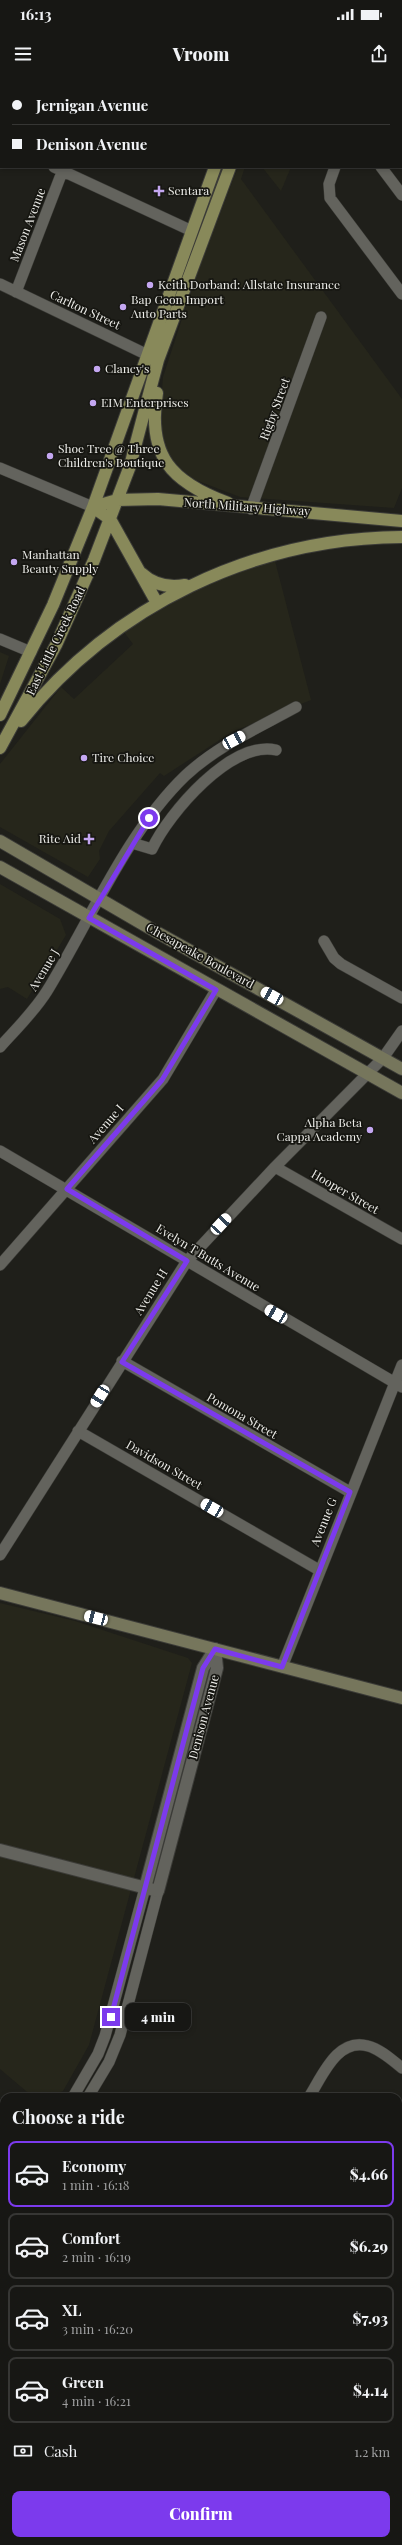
<!DOCTYPE html>
<meta charset="utf-8">
<style>
:root{--surface:#171714;--page:#20201d;--text:#f1f3f6;--muted:#9e9fa0;--line:#363634;--accent:#7c3aed}
body{margin:0;font-family:"Playfair Display",serif;background:var(--page);color:var(--text);height:100vh;display:flex;flex-direction:column;font-size:15px;white-space:nowrap}
*{box-sizing:border-box;margin:0}
p{font-size:13px;color:var(--muted)}
.icon{flex:none;width:22px;height:22px;fill:none;stroke:currentColor;stroke-width:2;stroke-linecap:round;stroke-linejoin:round}
.map{position:relative;flex:1;overflow:hidden}
.details{position:absolute;left:0px;top:2013px;width:402px;height:452px;display:flex;flex-direction:column;background:var(--surface);border-radius:12px 12px 0 0;box-shadow:0 2px 6px #0003,0 0 0 1px var(--line)}
.details>*{flex:none}
.top-card{position:absolute;left:0px;top:0px;width:402px;height:88px;box-shadow:0 2px 6px #0003,0 0 0 1px var(--line);display:grid;align-content:center;height:88px;padding:0 12px;background:var(--surface)}
.end{position:absolute;width:18px;height:18px;margin:-9px;border:5px solid #7c3aed;background:#fff;box-shadow:0 0 0 2px #fff}
.from{border-radius:50%}
.bubble{position:absolute;height:28px;border-radius:8px;background:var(--surface);box-shadow:0 2px 6px #0003,0 0 0 1px var(--line);font-size:13px;font-weight:800;line-height:28px;text-align:center}
.car{position:absolute;width:12px;height:24px;margin:-12px -6px;border-radius:5px;box-shadow:0 0 3px 1px #0007;background:linear-gradient(#fff 24%,#345 0 40%,#fff 0 76%,#345 0 86%,#fff 0)}
.top-card b{display:flex;align-items:center;gap:14px;height:38px;font-size:15px}
.top-card b+b{border-top:1px solid var(--line)}
.top-card i{width:10px;height:10px;background:var(--text)}
ul{padding:0;list-style:none}
li{display:flex;align-items:center;gap:12px;height:66px;margin:0 8px 6px;padding:0 4px;border:2px solid var(--line);border-radius:8px}
li div{flex:1}
li b{display:block;font-size:15px}
li em{font-style:normal;font-weight:800}
li.selected{border-color:var(--accent)}
li>.icon{width:36px;height:36px;stroke-width:1.5}
h2{padding:0 12px;font-size:18px;line-height:48px}
.pay{display:flex;align-items:center;gap:10px;height:44px;padding:0 12px;font-size:15px}
.pay p{margin-inline-start:auto}
.primary-button{display:flex;gap:8px;margin-top:auto;padding:8px 12px}
.primary-button a{flex:1;height:46px;border-radius:8px;background:var(--accent);color:#fff;font-size:16px;font-weight:800;line-height:46px;text-align:center}
.status{display:flex;justify-content:space-between;align-items:center;height:28px;padding:0 20px;background:var(--surface);direction:ltr}
.status svg{height:11px;fill:currentColor}
header{display:flex;justify-content:space-between;align-items:center;height:52px;padding:0 12px;background:var(--surface);font-size:18px;font-weight:800}
.map>svg:first-child{display:block}
.built{fill:#26261b}
.water{fill:#6c6c22}
.lines{fill:none;stroke-linecap:round;stroke-linejoin:round}
.minor-casing{stroke:#3b3b37;stroke-width:12}
.tertiary-casing{stroke:#3b3b37;stroke-width:14}
.secondary-casing{stroke:#3b3b37;stroke-width:14}
.primary-casing{stroke:#3b3b37;stroke-width:14}
.minor{stroke:#63635d;stroke-width:11}
.tertiary{stroke:#63635d;stroke-width:12}
.secondary{stroke:#76765c;stroke-width:12}
.primary{stroke:#88895a;stroke-width:12}
.route{stroke:#7c3aed;stroke-width:5}
.poi-dot{fill:#c4a7f1;stroke:#161611;stroke-width:1.5}
.labels{text-anchor:middle;stroke-width:3.5;stroke-linejoin:round;paint-order:stroke}
.poi-label{font-size:12px;fill:#ecece8;stroke:#161611;text-anchor:start}
.street-label{font-size:12px;fill:#ecece8;stroke:#161611}
</style>
<div class="status"><b>16:13</b><svg viewBox="0 0 49 12"><path d="M0 12V9h3v3zM5 12V6h3v6zM10 12V3h3v9zM15 12V0h3v12zM26 1h20v11H26zM47 4h2v5h-2z"/></svg></div>
<header><svg class="icon" aria-label="menu" viewBox="0 0 24 24"><path d="M4 6h16M4 12h16M4 18h16"/></svg>Vroom<svg class="icon" aria-label="share" viewBox="0 0 24 24"><path d="M12 15V3M7 8l5-5 5 5M5 13v7h14v-7"/></svg></header>
<div class="map">
<svg width="402" height="2465" viewBox="0 0 402 2465">
<rect width="100%" height="100%" fill="#1f1f1a"/>
<!-- built -->
<path class="built" d="M238 87H245L241 99 402 319V408L394 428 240 417 193 399 170 380 162 352 160 335 163 297 193 205Z
M262 87H291L281 111Z
M274 477 311 620 232 652 164 696 160 693 109 751 99 771 100 779 88 797 0 747V684L61 607 74 619 133 564 124 552 196 509Z
M0 572 9 576 0 604Z
M0 804 60 839 66 855 27 919 8 907 0 909Z
M0 1523 75 1541 188 1578 192 1583 89 1965 63 2011 47 2017H33L0 1989Z"/>
<!-- water -->
<path class="water" d="M4 2075V2229L0 2234V2084Z"/>
<g class="lines">
<defs>
<path id="minor" d="M96 1V0
M0 62H1
M54 87 192 151
M335 87 329 104 330 118 402 214
M381 87 402 115
M0 204 156 279
M16 212 64 87
M0 388 93 427
M251 429 321 237
M0 559 31 572
M132 763 152 769C169 733 231 660 276 670
M324 861 334 878 341 884 402 918
M0 967C16 949 34 932 47 911 90 841 126 753 185 696 217 666 258 648 296 627
M0 1071 402 1307
M275 1087 402 1159
M0 1185 163 999 216 910
M122 1281 350 1412
M78 1351 319 1490
M0 1475 187 1181 275 1087 383 978 402 951
M282 1587 402 1285
M73 2017 98 1974 105 1956 145 1808
M88 2017 109 1982 120 1955 158 1811
M309 2017C322 1997 337 1957 368 1966 380 1969 392 1980 402 1988
M398 2288 402 2283
M398 2345 402 2349
M0 2346H4
M398 2440 402 2435
M87 2465 88 2461
M236 2465 240 2461
M375 2465 379 2461"/>
<path id="tertiary" d="M0 1770 158 1811 217 1588 215 1569
M145 1808 203 1588 215 1569
M398 2129 402 2124"/>
<path id="secondary" d="M0 761 158 853 402 989
M0 787 402 1013
M0 1513 402 1618"/>
<path id="primary" d="M248 1V0
M263 1 264 0
M157 313C147 376 171 402 228 423
M93 427 117 420 158 419 402 441
M93 427 110 439 157 523
M141 493C154 505 169 508 185 505
M0 635 53 525 93 427 215 87
M21 641C114 525 254 458 402 457
M0 668 56 565 94 480 130 386 158 280 230 87"/>
</defs>
<!-- minor casing -->
<use href="#minor" class="minor-casing"/>
<!-- tertiary casing -->
<use href="#tertiary" class="tertiary-casing"/>
<!-- secondary casing -->
<use href="#secondary" class="secondary-casing"/>
<!-- primary casing -->
<use href="#primary" class="primary-casing"/>
<!-- minor -->
<use href="#minor" class="minor"/>
<!-- tertiary -->
<use href="#tertiary" class="tertiary"/>
<!-- secondary -->
<use href="#secondary" class="secondary"/>
<!-- primary -->
<use href="#primary" class="primary"/>
</g>
<g class="lines">
<!-- route -->
<path class="route" d="M111 1937 203 1588 215 1569 282 1587 350 1412 122 1282 187 1181 67 1109 162 1000 216 910 89 838 149 738"/>
</g>
<!-- markers -->
<g class="poi-dot">
<path d="M157 105h4v4h4v4h-4v4h-4v-4h-4v-4h4z"/>
<circle cx="150" cy="205" r="4"/>
<circle cx="123" cy="227" r="4"/>
<circle cx="97" cy="289" r="4"/>
<circle cx="93" cy="323" r="4"/>
<circle cx="50" cy="376" r="4"/>
<circle cx="14" cy="482" r="4"/>
<circle cx="84" cy="678" r="4"/>
<path d="M87 753h4v4h4v4h-4v4h-4v-4h-4v-4h4z"/>
<circle cx="370" cy="1050" r="4"/>
</g>
<g class="labels">
<!-- poi labels -->
<g class="poi-label">
<text x="168" y="115">Sentara</text>
<text x="158" y="209">Keith Dorband: Allstate Insurance</text>
<text x="131" y="224">Bap Geon Import<tspan x="131" dy="14">Auto Parts</tspan></text>
<text x="105" y="293">Clancy's</text>
<text x="101" y="327">EIM Enterprises</text>
<text x="58" y="373">Shoe Tree @ Three<tspan x="58" dy="14">Children's Boutique</tspan></text>
<text x="22" y="479">Manhattan<tspan x="22" dy="14">Beauty Supply</tspan></text>
<text x="92" y="682">Tire Choice</text>
<text x="81" y="763" text-anchor="end">Rite Aid</text>
<text x="362" y="1047" text-anchor="end">Alpha Beta<tspan x="362" dy="14">Cappa Academy</tspan></text>
</g>
<!-- street labels -->
<g class="street-label">
<text transform="translate(28 145) rotate(-69)" y="4">Mason Avenue</text>
<text transform="translate(85 230) rotate(25)" y="4">Carlton Street</text>
<text transform="translate(275 329) rotate(-70)" y="4">Rigby Street</text>
<text transform="translate(247 427) rotate(4)" y="4">North Military Highway</text>
<text transform="translate(56 561) rotate(-64)" y="4">East Little Creek Road</text>
<text transform="translate(200 876) rotate(29)" y="4">Chesapeake Boulevard</text>
<text transform="translate(44 890) rotate(-59)" y="4">Avenue J</text>
<text transform="translate(106 1044) rotate(-49)" y="4">Avenue I</text>
<text transform="translate(345 1112) rotate(30)" y="4">Hooper Street</text>
<text transform="translate(208 1178) rotate(31)" y="4">Evelyn T Butts Avenue</text>
<text transform="translate(151 1212) rotate(-58)" y="4">Avenue H</text>
<text transform="translate(242 1336) rotate(30)" y="4">Pomona Street</text>
<text transform="translate(164 1385) rotate(30)" y="4">Davidson Street</text>
<text transform="translate(324 1442) rotate(-68)" y="4">Avenue G</text>
<text transform="translate(204 1637) rotate(-75)" y="4">Denison Avenue</text>
</g>
</g>
</svg>
<i class="end from" style="left:149px;top:738px"></i>
<i class="end" style="left:111px;top:1937px"></i>
<div class="bubble" style="left:125px;top:1923px;width:66px">4 min</div>
<i class="car" style="left:234px;top:660px;rotate:62deg"></i>
<i class="car" style="left:272px;top:916px;rotate:299deg"></i>
<i class="car" style="left:221px;top:1144px;rotate:43deg"></i>
<i class="car" style="left:276px;top:1234px;rotate:300deg"></i>
<i class="car" style="left:100px;top:1316px;rotate:212deg"></i>
<i class="car" style="left:212px;top:1428px;rotate:300deg"></i>
<i class="car" style="left:96px;top:1538px;rotate:285deg"></i>
<div class="top-card">
<b><i class="from"></i>Jernigan Avenue</b>
<b><i></i>Denison Avenue</b>
</div>
<section class="details">
<h2>Choose a ride</h2>
<ul>
<li class="selected"><svg class="icon" aria-label="car" viewBox="0 0 24 24"><path d="M5 17H2v-5l4-1 3-4h7l3 4 3 1v5h-3M9 17h6M6 11h13"/><circle cx="7" cy="17" r="2"/><circle cx="17" cy="17" r="2"/></svg><div><b>Economy</b><p>1 min · 16:18</p></div><em>$4.66</em></li>
<li><svg class="icon" aria-label="car" viewBox="0 0 24 24"><path d="M5 17H2v-5l4-1 3-4h7l3 4 3 1v5h-3M9 17h6M6 11h13"/><circle cx="7" cy="17" r="2"/><circle cx="17" cy="17" r="2"/></svg><div><b>Comfort</b><p>2 min · 16:19</p></div><em>$6.29</em></li>
<li><svg class="icon" aria-label="car" viewBox="0 0 24 24"><path d="M5 17H2v-5l4-1 3-4h7l3 4 3 1v5h-3M9 17h6M6 11h13"/><circle cx="7" cy="17" r="2"/><circle cx="17" cy="17" r="2"/></svg><div><b>XL</b><p>3 min · 16:20</p></div><em>$7.93</em></li>
<li><svg class="icon" aria-label="car" viewBox="0 0 24 24"><path d="M5 17H2v-5l4-1 3-4h7l3 4 3 1v5h-3M9 17h6M6 11h13"/><circle cx="7" cy="17" r="2"/><circle cx="17" cy="17" r="2"/></svg><div><b>Green</b><p>4 min · 16:21</p></div><em>$4.14</em></li>
</ul>
<div class="pay"><svg class="icon" aria-label="cash" viewBox="0 0 24 24"><path d="M3 7h18v10H3z"/><circle cx="12" cy="12" r="2"/></svg>Cash<p>1.2 km</p></div>
<div class="primary-button"><a>Confirm</a></div>
</section>
</div>
